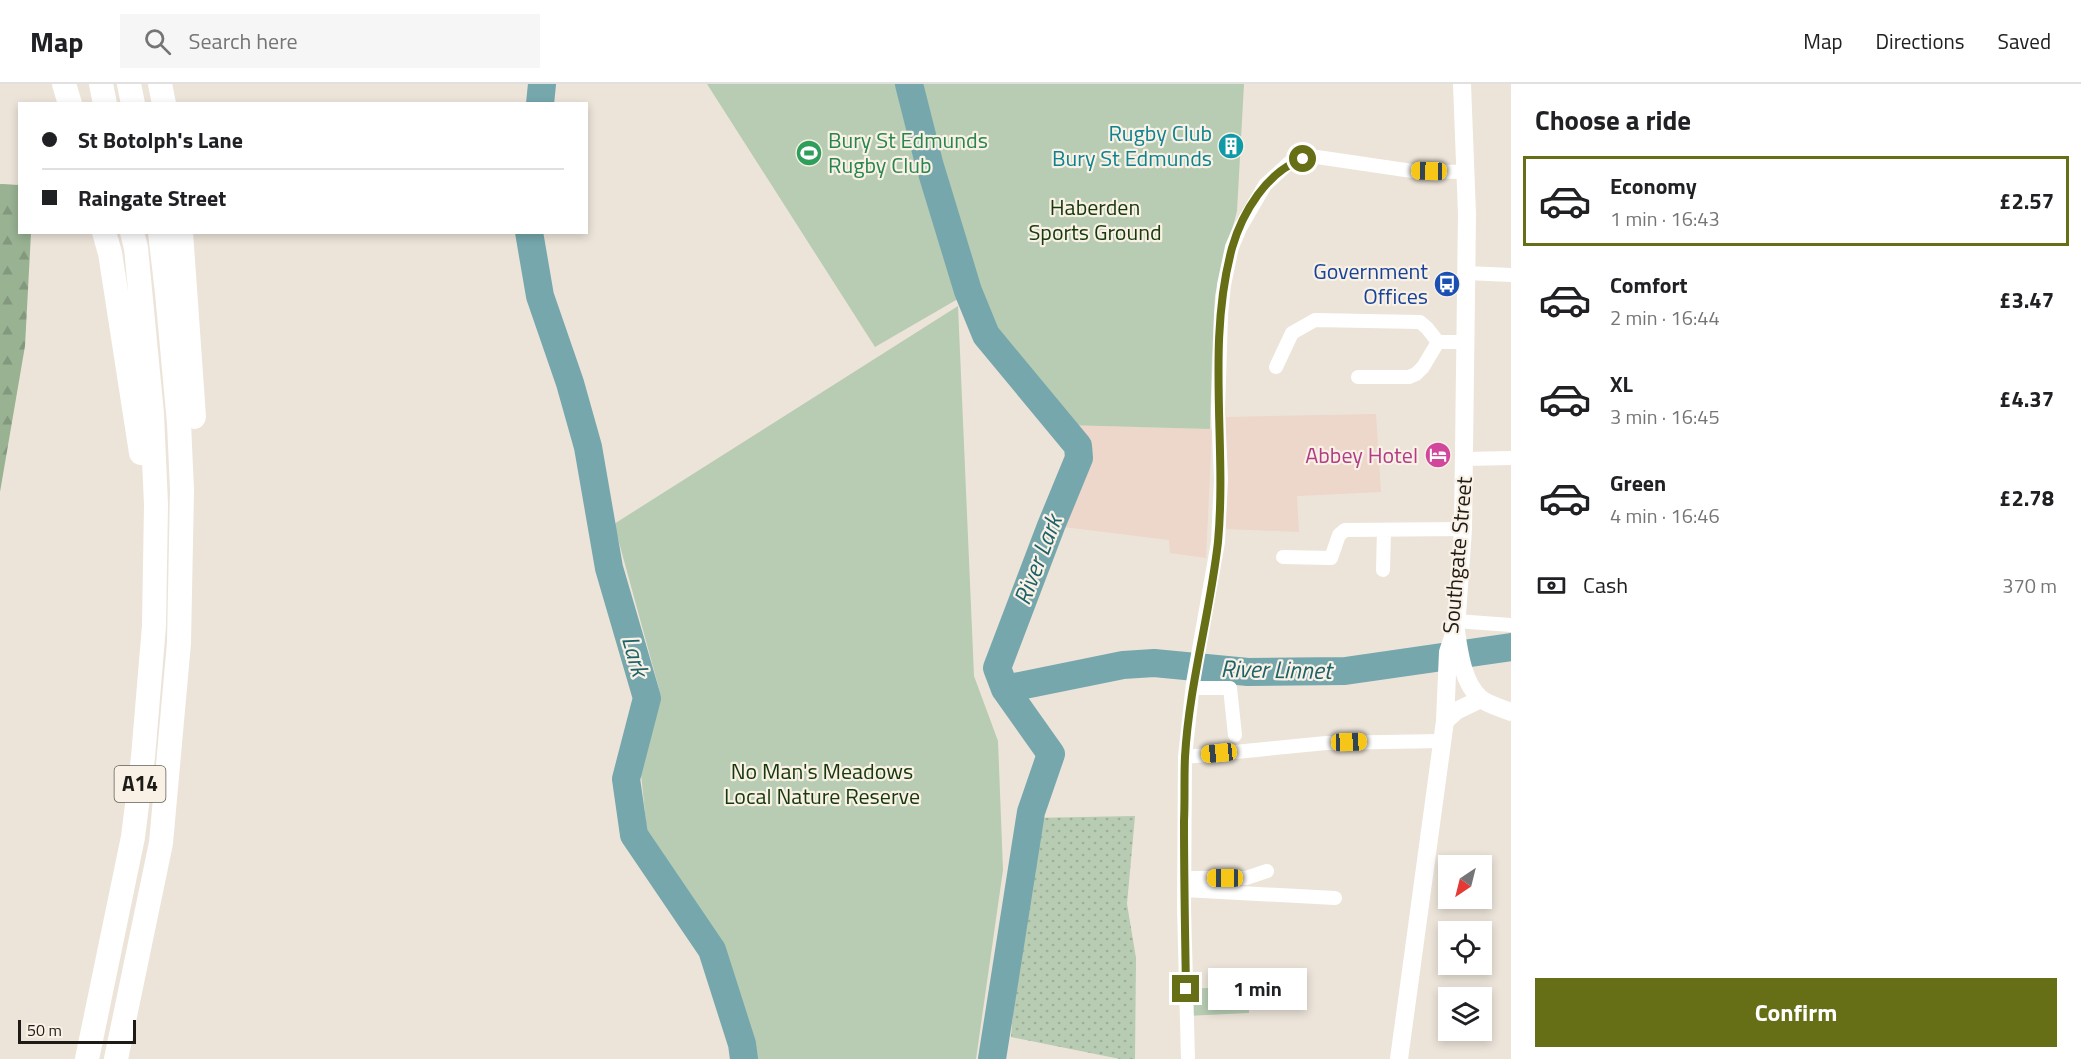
<!DOCTYPE html>
<meta charset="utf-8">
<style>
:root{--surface:#fff;--page:#f6f6f6;--text:#202124;--muted:#757577;--line:#e0e0e0;--accent:#666f16}
body{margin:0;font-family:"Titillium Web",sans-serif;background:var(--page);color:var(--text);height:100vh;display:flex;flex-direction:column;font-size:22px;white-space:nowrap}
*{box-sizing:border-box;margin:0}
p{font-size:20px;color:var(--muted)}
.icon{flex:none;width:33px;height:33px;fill:none;stroke:currentColor;stroke-width:2;stroke-linecap:round;stroke-linejoin:round}
.map{position:relative;flex:1;overflow:hidden}
.sheet{display:flex;flex-direction:column;background:var(--surface);width:570px}
.sheet>*{flex:none}
.hud{position:absolute;left:18px;top:18px;width:570px;height:132px;border-radius:0px;box-shadow:0 3px 9px #0003;display:grid;align-content:center;height:132px;padding:0 24px;background:var(--surface)}
.needle{width:39px;rotate:215deg}
.controls{position:absolute;left:1438px;top:771px;display:grid;gap:12px}
.controls a{display:grid;place-items:center;width:54px;height:54px;border-radius:0px;background:var(--surface);box-shadow:0 3px 9px #0003;font-size:30px}
.scale{position:absolute;left:18px;bottom:15px;width:118px;box-sizing:border-box;padding-left:6px;border:3px solid #1e1b17;border-top:0;font-size:16px;line-height:21px;white-space:nowrap;color:#1e1b17;-webkit-text-stroke:4px #f9f1e6;paint-order:stroke}
.end{position:absolute;width:27px;height:27px;margin:-14px;border:8px solid #666f16;background:#fff;box-shadow:0 0 0 3px #fff}
.from{border-radius:50%}
.bubble{position:absolute;height:42px;border-radius:0px;background:var(--surface);box-shadow:0 3px 9px #0003;font-size:20px;font-weight:700;line-height:42px;text-align:center}
.car{position:absolute;width:18px;height:36px;margin:-18px -9px;border-radius:8px;box-shadow:0 0 4px 2px #0007;background:linear-gradient(#f5c518 24%,#345 0 40%,#f5c518 0 76%,#345 0 86%,#f5c518 0)}
.hud b{display:flex;align-items:center;gap:21px;height:57px;font-size:22px}
.hud b+b{border-top:2px solid var(--line)}
.hud i{width:15px;height:15px;background:var(--text)}
ul{padding:0;list-style:none}
li{display:flex;align-items:center;gap:18px;height:90px;margin:0 12px 9px;padding:0 12px;border:3px solid transparent;border-radius:0px}
li div{flex:1}
li b{display:block;font-size:22px}
li em{font-style:normal;font-weight:700}
li.current{border-color:var(--accent)}
li>.icon{width:54px;height:54px;stroke-width:1.5}
h2{padding:0 24px;font-size:27px;line-height:72px}
.pay{display:flex;align-items:center;gap:15px;height:66px;padding:0 24px;font-size:22px}
.pay p{margin-inline-start:auto}
.action{display:flex;gap:12px;margin-top:auto;padding:12px 24px}
.action a{flex:1;height:69px;border-radius:0px;background:var(--accent);color:#fff;font-size:24px;font-weight:700;line-height:69px;text-align:center}
header{display:flex;align-items:center;gap:36px;box-sizing:border-box;height:84px;padding:0 30px;background:var(--surface);border-bottom:2px solid var(--line)}
header strong{font-size:28px}
nav{display:flex;gap:33px;margin-inline-start:auto;font-size:21px}
.search{width:420px;height:54px;background:var(--page);display:flex;align-items:center;gap:15px;box-sizing:border-box;padding:0 21px;border-radius:0px;color:var(--muted);font-size:22px}
main{display:flex;flex:1;min-height:0}
.map>svg:first-child{display:block}
.commercial{fill:#edd6ca}
.grass{fill:url(#grass-tufts)}
.forest{fill:url(#forest-firs)}
.park{fill:#b7ccb2}
.garden{fill:url(#garden-dots)}
.lines{fill:none;stroke-linecap:round;stroke-linejoin:round}
.river{stroke:#75a7ac;stroke-width:28}
.street{stroke:#fff;stroke-width:14}
.secondary{stroke:#fff;stroke-width:18}
.highway{stroke:#fff;stroke-width:24}
.route{stroke:#666f16;stroke-width:8}
.labels{text-anchor:middle;stroke-width:4.5;stroke-linejoin:round;paint-order:stroke}
.shield{fill:#f9f1e6;stroke:#605b55;stroke-width:1.5}
.shield-label{font-size:21px;font-weight:bold;fill:#1e1b17}
.culture-label{font-size:22px;fill:#0d838f;stroke:#f9f1e6;text-anchor:end}
.leisure-label{font-size:22px;fill:#27864d;stroke:#f9f1e6;text-anchor:start}
.park-label{font-size:22px;fill:#16390a;stroke:#f9f1e6}
.transit-label{font-size:22px;fill:#164399;stroke:#f9f1e6;text-anchor:end}
.hotel-label{font-size:22px;fill:#b23c85;stroke:#f9f1e6;text-anchor:end}
.street-label{font-size:22px;fill:#1e1b17;stroke:#f9f1e6}
.water-label{font-size:24px;font-style:italic;fill:#1e6269;stroke:#f9f1e6}
</style>
<header>
<strong>Map</strong>
<div class="search"><svg class="icon" aria-label="search" viewBox="0 0 24 24"><circle cx="10" cy="10" r="6"/><path d="M15 15l6 6"/></svg>Search here</div>
<nav><a>Map</a><a>Directions</a><a>Saved</a></nav>
</header>
<main>
<div class="map">
<svg width="1511" height="975" viewBox="0 0 1511 975">
<defs>
<pattern id="grass-tufts" width="24" height="20" patternUnits="userSpaceOnUse" patternTransform="scale(1.5)"><rect width="24" height="20" fill="#b7ccb2"/><path d="M3 7l-1-3M5 7V3M7 7l1-3M15 17l-1-3M17 17v-4M19 17l1-3" fill="none" stroke="#9daf98"/></pattern>
<pattern id="forest-firs" width="22" height="20" patternUnits="userSpaceOnUse" patternTransform="scale(1.5)"><rect width="22" height="20" fill="#98b292"/><path d="M5 1l3.5 6h-7zM16 11l3.5 6h-7z" fill="#83987d"/></pattern>
<pattern id="garden-dots" width="8" height="8" patternUnits="userSpaceOnUse" patternTransform="scale(1.5)"><rect width="8" height="8" fill="#b7ccb2"/><path d="M2 2h.1M6 6h.1" fill="none" stroke="#9daf98" stroke-width="1.8" stroke-linecap="round"/></pattern>
</defs>
<rect width="100%" height="100%" fill="#ece4d9"/>
<!-- commercial -->
<path class="commercial" d="M1376 330 1381 408 1297 412 1299 448 1226 445V333Z
M1065 341 1212 345 1206 474 1170 469 1169 456 1055 442 1085 370 1082 361Z"/>
<!-- grass -->
<path class="grass" d="M1248 902 1249 929 1186 932V905Z"/>
<!-- forest -->
<path class="forest" d="M0 100 19 101 20 148 31 149 25 262 0 408Z"/>
<!-- park -->
<path class="park" d="M707 0H1244L1237 127 1215 211 1212 272 1210 345 1065 341 989 245 934 79 925 80 963 212 875 263Z
M958 222 974 592 998 657 1003 786 976 975H754L719 864 648 758 641 690 661 612 614 440Z"/>
<!-- garden -->
<path class="garden" d="M1135 732 1127 820 1136 874 1135 975H1120L1011 953 1022 812 1031 734Z"/>
<g class="lines">
<!-- river -->
<path class="river" d="M909 0 929 79 968 207 986 251 1078 362 1079 374 1051 442 997 584 1005 605 1051 670 1031 728 992 975
M540 20 542 0
M529 148 540 212 570 299 588 363 609 484 647 614 626 695 634 751 712 866 742 960 744 975
M1005 605 1123 581 1154 579 1248 588 1345 587 1511 563"/>
<!-- street -->
<path class="street" d="M1466 189 1511 191
M1276 283 1292 249 1315 236 1420 238 1427 244 1438 258
M1358 293H1409L1416 290 1423 283 1438 258H1465
M1465 375 1511 374
M1283 473 1331 474 1339 451 1345 446 1463 445
M1383 486 1384 446
M1456 537 1511 541
M1193 604H1230L1235 651
M1185 673 1326 659 1442 657
M1184 794H1246L1267 787
M1184 806 1335 814
M1188 975 1184 824 1185 673 1193 599 1218 458 1221 395 1218 327 1221 231 1224 201 1232 163 1240 144 1265 101 1289 79 1317 73 1412 87 1464 88"/>
<!-- secondary -->
<path class="secondary" d="M1456 547C1459 568 1463 599 1480 614 1488 621 1502 624 1511 628
M1445 637 1456 627 1481 615
M1399 975 1445 637 1448 568 1456 544 1463 445 1467 130 1462 0"/>
<!-- highway -->
<path class="highway" d="M64 0 70 20
M101 0 105 20
M129 0 133 20
M160 0 164 20
M104 148 110 169 141 369
M181 148 194 333
M87 975 133 753 143 673 154 542 156 421 152 330 136 164 132 148
M116 975 161 759 179 559 182 406 179 339 167 209 160 148"/>
</g>
<g class="lines">
<!-- route -->
<path class="route" d="M1186 905C1185 849 1184 793 1184 737 1185 716 1184 694 1185 673 1189 601 1210 530 1218 458 1227 361 1206 260 1232 164 1242 129 1267 87 1303 75"/>
</g>
<!-- icons -->
<defs>
<symbol id="building-disc" viewBox="-11 -11 22 22"><circle r="9.5" fill="#0f9aa8" stroke="#f9f1e6"/><path d="M-4-6H4V6H1V3H-1V6H-4ZM-2.5-4.3h1.7v1.8h-1.7ZM.8-4.3h1.7v1.8H.8ZM-2.5-1h1.7V.8h-1.7ZM.8-1h1.7V.8H.8Z" fill="#fff"/></symbol>
<symbol id="stadium-disc" viewBox="-11 -11 22 22"><circle r="9.5" fill="#2e9e5b" stroke="#f9f1e6"/><path d="M0-5a6.5 5 0 1 0 0 10a6.5 5 0 1 0 0-10ZM-3.5-1.8h7v3.6h-7Z" fill="#fff"/></symbol>
<symbol id="bus-disc" viewBox="-11 -11 22 22"><circle r="9.5" fill="#1a4fb4" stroke="#f9f1e6"/><path d="M-5-6H5V4H4V6H2V4H-2V6H-4V4H-5ZM-3.5-4V0h7V-4ZM-3.5 1.2v1.5H-2V1.2ZM2 1.2v1.5H3.5V1.2Z" fill="#fff"/></symbol>
<symbol id="hotel-disc" viewBox="-11 -11 22 22"><circle r="9.5" fill="#d1479c" stroke="#f9f1e6"/><path d="M-6-4.5h1.5V1H6V5H4.5V3h-9V5H-6ZM-4 0a1.8 1.8 0 1 1 3.6 0ZM.5 0V-2.5h3Q6-2.5 6 0Z" fill="#fff"/></symbol>
</defs>
<g fill-rule="evenodd">
<use href="#building-disc" x="1216" y="47" width="30" height="30"/>
<use href="#stadium-disc" x="794" y="54" width="30" height="30"/>
<use href="#bus-disc" x="1432" y="185" width="30" height="30"/>
<use href="#hotel-disc" x="1423" y="356" width="30" height="30"/>
</g>
<g class="labels">
<!-- shield labels -->
<rect class="shield" x="114.5" y="682" width="51" height="36" rx="4.5"/>
<g class="shield-label">
<text x="140" y="707">A14</text>
</g>
<!-- culture labels -->
<g class="culture-label">
<text x="1212" y="57">Rugby Club<tspan x="1212" dy="25">Bury St Edmunds</tspan></text>
</g>
<!-- leisure labels -->
<g class="leisure-label">
<text x="828" y="64">Bury St Edmunds<tspan x="828" dy="25">Rugby Club</tspan></text>
</g>
<!-- park labels -->
<g class="park-label">
<text x="1095" y="131">Haberden<tspan x="1095" dy="25">Sports Ground</tspan></text>
<text x="822" y="695">No Man's Meadows<tspan x="822" dy="25">Local Nature Reserve</tspan></text>
</g>
<!-- transit labels -->
<g class="transit-label">
<text x="1428" y="195">Government<tspan x="1428" dy="25">Offices</tspan></text>
</g>
<!-- hotel labels -->
<g class="hotel-label">
<text x="1418" y="379">Abbey Hotel</text>
</g>
<!-- street labels -->
<g class="street-label">
<text transform="translate(1457 471) rotate(-85)" y="8">Southgate Street</text>
</g>
<!-- water labels -->
<g class="water-label">
<text transform="translate(1038 476) rotate(-69)" y="8">River Lark</text>
<text transform="translate(635 572) rotate(74)" y="8">Lark</text>
<text transform="translate(1276 586) rotate(1)" y="8">River Linnet</text>
</g>
</g>
</svg>
<div class="controls">
<a><svg class="needle" viewBox="-14 -14 28 28"><path d="M0-13l5 13h-10z" fill="#e53935"/><path d="M0 13l5-13h-10z" fill="#757577"/></svg></a>
<a><svg class="icon" aria-label="locate" viewBox="0 0 24 24"><circle cx="12" cy="12" r="6"/><path d="M12 2v4M12 18v4M2 12h4M18 12h4"/></svg></a>
<a><svg class="icon" aria-label="layers" viewBox="0 0 24 24"><path d="M12 4l9 5-9 5-9-5zM3 14l9 5 9-5"/></svg></a>
</div>
<div class="scale">50 m</div>
<i class="end from" style="left:1303px;top:75px"></i>
<i class="end" style="left:1186px;top:905px"></i>
<div class="bubble" style="left:1208px;top:884px;width:99px">1 min</div>
<i class="car" style="left:1429px;top:87px;rotate:271deg"></i>
<i class="car" style="left:1349px;top:658px;rotate:88deg"></i>
<i class="car" style="left:1219px;top:669px;rotate:264deg"></i>
<i class="car" style="left:1225px;top:794px;rotate:270deg"></i>
<div class="hud">
<b><i class="from"></i>St Botolph's Lane</b>
<b><i></i>Raingate Street</b>
</div>
</div>
<section class="sheet">
<h2>Choose a ride</h2>
<ul>
<li class="current"><svg class="icon" aria-label="car" viewBox="0 0 24 24"><path d="M5 17H2v-5l4-1 3-4h7l3 4 3 1v5h-3M9 17h6M6 11h13"/><circle cx="7" cy="17" r="2"/><circle cx="17" cy="17" r="2"/></svg><div><b>Economy</b><p>1 min · 16:43</p></div><em>£2.57</em></li>
<li><svg class="icon" aria-label="car" viewBox="0 0 24 24"><path d="M5 17H2v-5l4-1 3-4h7l3 4 3 1v5h-3M9 17h6M6 11h13"/><circle cx="7" cy="17" r="2"/><circle cx="17" cy="17" r="2"/></svg><div><b>Comfort</b><p>2 min · 16:44</p></div><em>£3.47</em></li>
<li><svg class="icon" aria-label="car" viewBox="0 0 24 24"><path d="M5 17H2v-5l4-1 3-4h7l3 4 3 1v5h-3M9 17h6M6 11h13"/><circle cx="7" cy="17" r="2"/><circle cx="17" cy="17" r="2"/></svg><div><b>XL</b><p>3 min · 16:45</p></div><em>£4.37</em></li>
<li><svg class="icon" aria-label="car" viewBox="0 0 24 24"><path d="M5 17H2v-5l4-1 3-4h7l3 4 3 1v5h-3M9 17h6M6 11h13"/><circle cx="7" cy="17" r="2"/><circle cx="17" cy="17" r="2"/></svg><div><b>Green</b><p>4 min · 16:46</p></div><em>£2.78</em></li>
</ul>
<div class="pay"><svg class="icon" aria-label="cash" viewBox="0 0 24 24"><path d="M3 7h18v10H3z"/><circle cx="12" cy="12" r="2"/></svg>Cash<p>370 m</p></div>
<div class="action"><a>Confirm</a></div>
</section>
</main>
